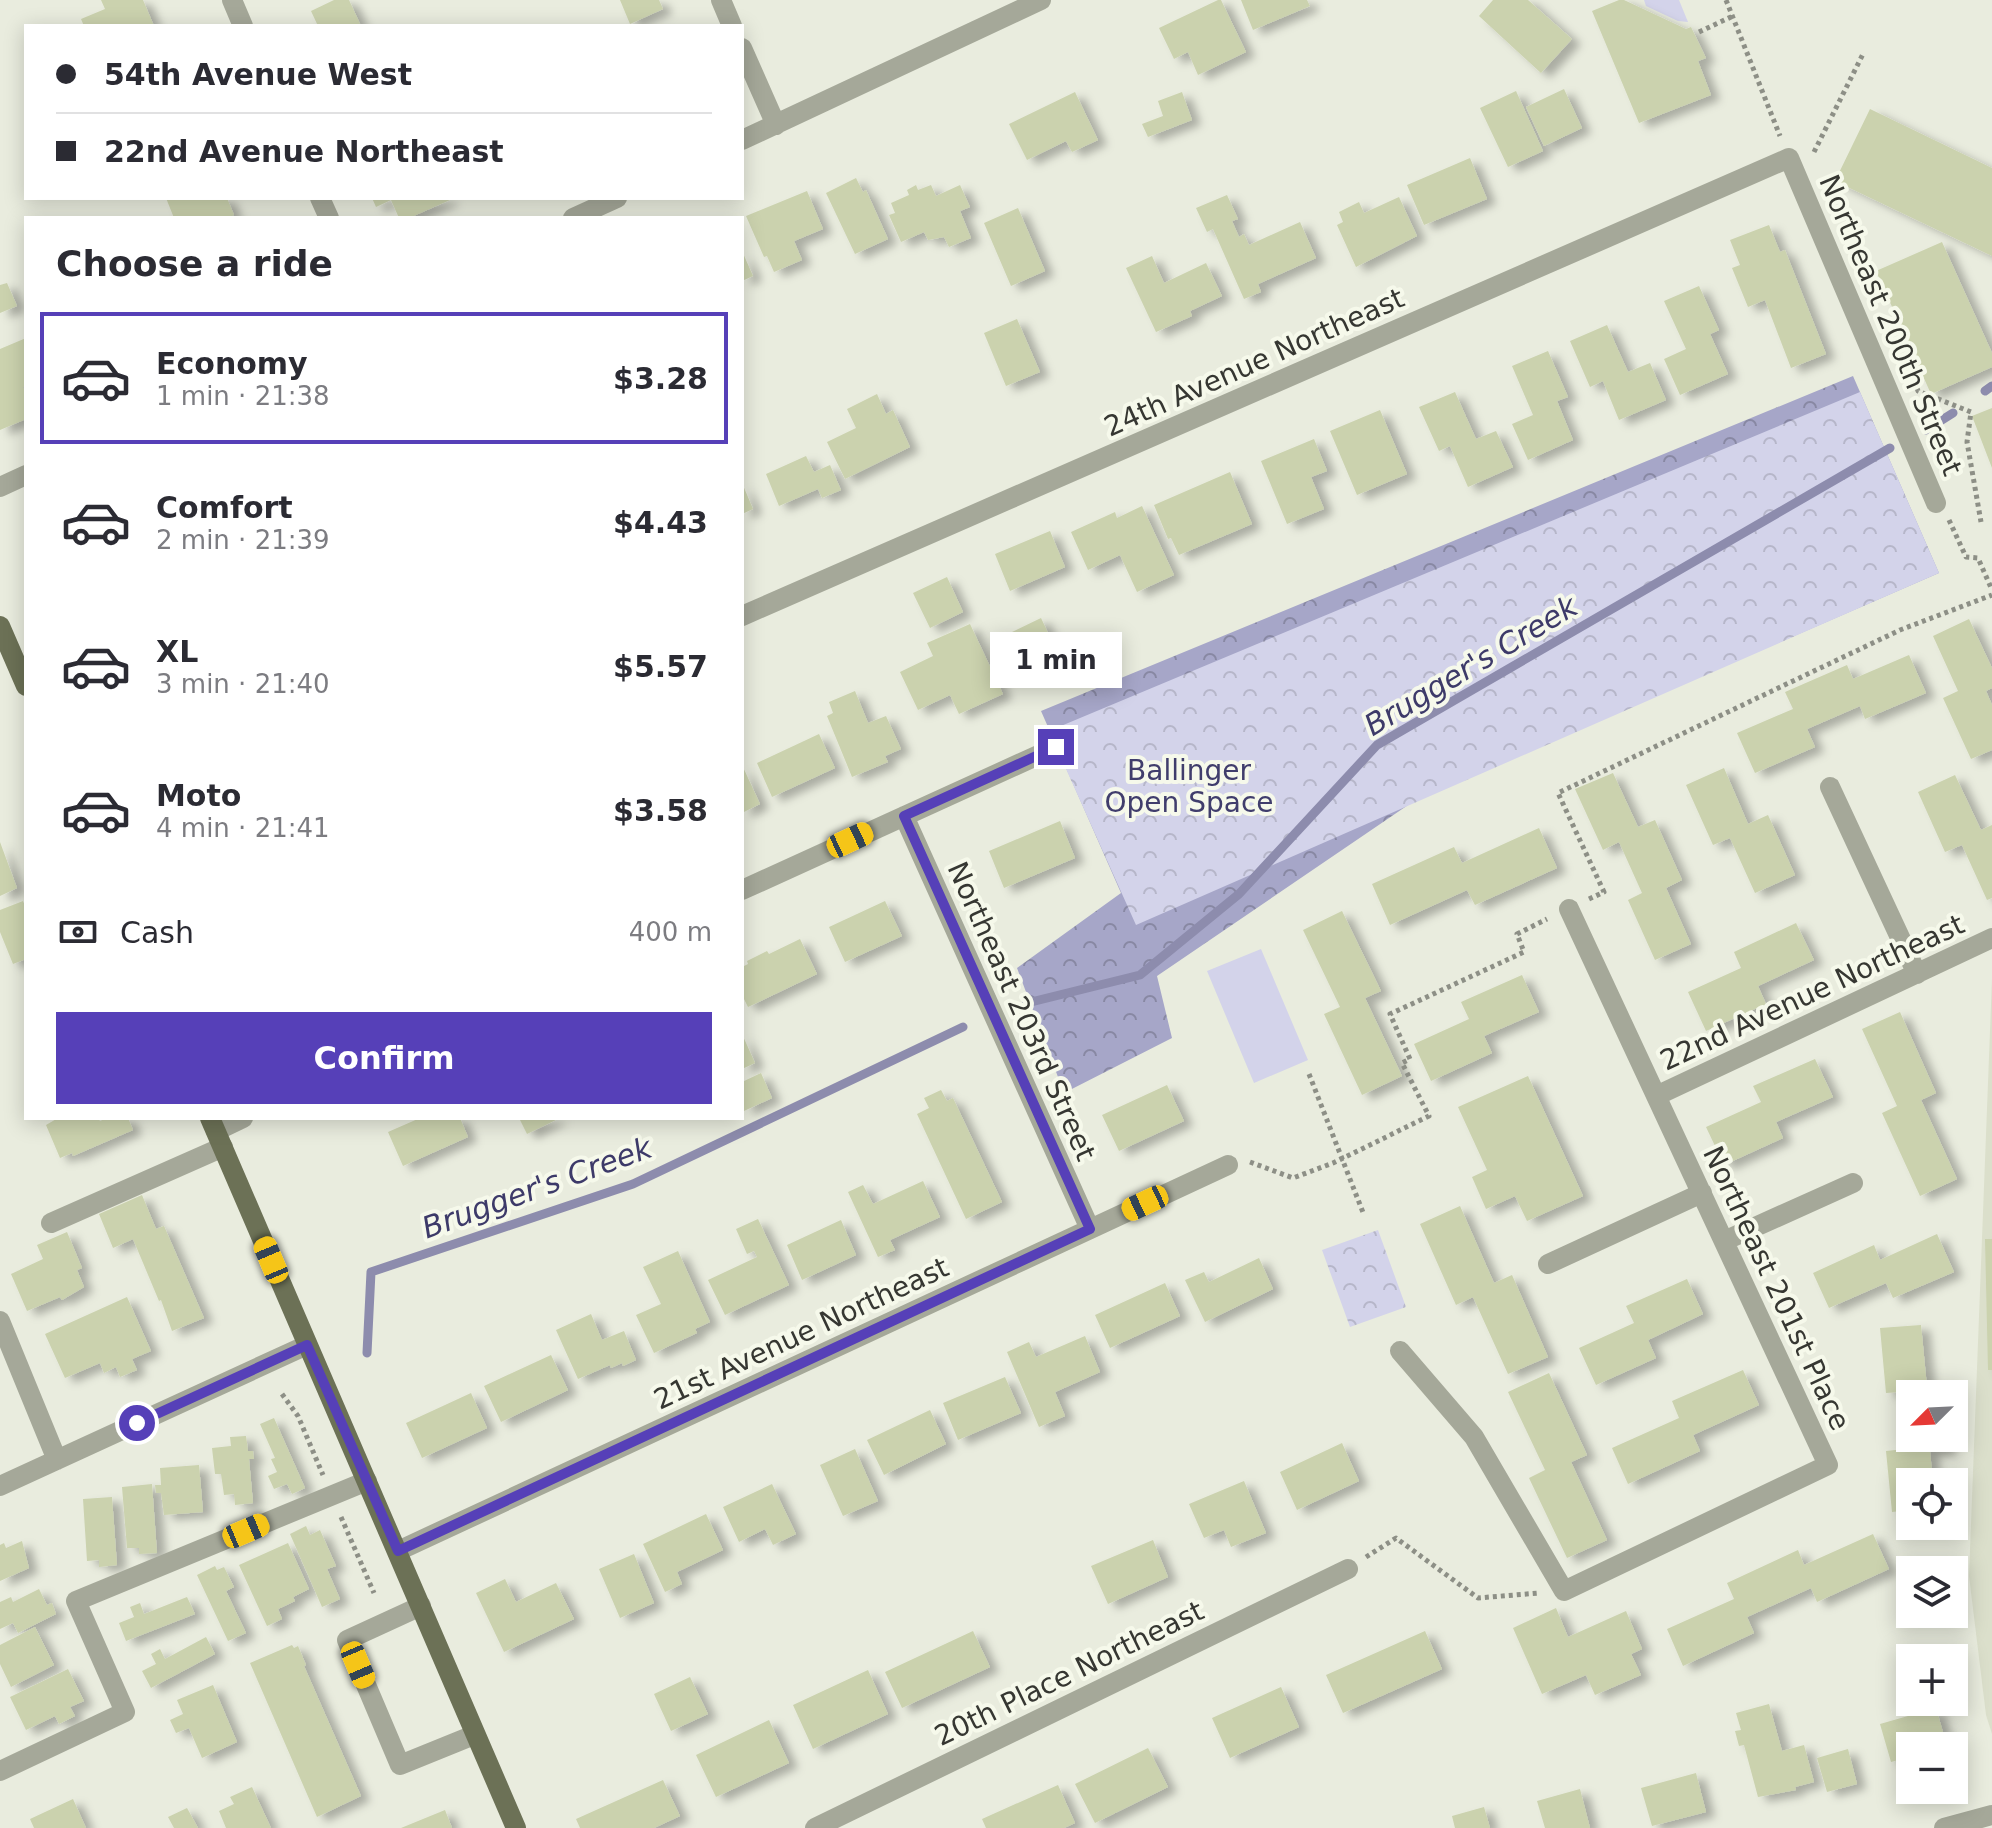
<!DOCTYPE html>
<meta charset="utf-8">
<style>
:root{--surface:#fff;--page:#f2f2f3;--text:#2b2b33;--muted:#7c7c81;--line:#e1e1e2;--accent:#5640b8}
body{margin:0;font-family:"DejaVu Sans",sans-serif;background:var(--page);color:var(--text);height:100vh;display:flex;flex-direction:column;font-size:30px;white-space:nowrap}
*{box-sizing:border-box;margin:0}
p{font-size:26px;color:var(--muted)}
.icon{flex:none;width:44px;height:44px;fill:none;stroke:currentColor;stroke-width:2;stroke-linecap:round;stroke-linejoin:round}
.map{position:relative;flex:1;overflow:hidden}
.details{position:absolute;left:24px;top:216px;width:720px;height:904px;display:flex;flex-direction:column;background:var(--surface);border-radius:0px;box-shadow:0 4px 20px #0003}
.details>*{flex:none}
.hud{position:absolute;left:24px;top:24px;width:720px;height:176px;border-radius:0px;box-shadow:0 4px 20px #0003;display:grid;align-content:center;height:176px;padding:0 32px;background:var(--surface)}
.needle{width:52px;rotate:246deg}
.buttons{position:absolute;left:1896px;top:1380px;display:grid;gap:16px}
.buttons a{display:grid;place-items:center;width:72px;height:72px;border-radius:0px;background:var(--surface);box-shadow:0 4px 20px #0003;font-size:40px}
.end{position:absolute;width:36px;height:36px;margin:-18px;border:10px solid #5640b8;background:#fff;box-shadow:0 0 0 4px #fff}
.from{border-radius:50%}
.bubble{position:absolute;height:56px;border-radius:0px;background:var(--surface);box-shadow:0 4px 20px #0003;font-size:26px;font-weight:800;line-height:56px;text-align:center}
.car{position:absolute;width:24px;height:48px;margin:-24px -12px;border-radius:10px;box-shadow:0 0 6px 2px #0007;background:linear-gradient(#f5c518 24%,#345 0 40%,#f5c518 0 76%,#345 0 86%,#f5c518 0)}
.hud b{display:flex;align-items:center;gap:28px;height:76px;font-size:30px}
.hud b+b{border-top:2px solid var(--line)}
.hud i{width:20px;height:20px;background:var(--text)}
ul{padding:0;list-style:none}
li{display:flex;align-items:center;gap:24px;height:132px;margin:0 16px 12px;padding:0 16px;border:4px solid transparent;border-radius:0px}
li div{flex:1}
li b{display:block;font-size:30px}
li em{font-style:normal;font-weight:800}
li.selected{border-color:var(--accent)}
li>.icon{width:72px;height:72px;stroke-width:1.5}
h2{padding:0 32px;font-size:36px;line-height:96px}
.pay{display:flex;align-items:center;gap:20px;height:88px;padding:0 32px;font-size:30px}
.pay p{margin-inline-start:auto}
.button{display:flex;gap:16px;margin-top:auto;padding:16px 32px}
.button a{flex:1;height:92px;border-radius:0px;background:var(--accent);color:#fff;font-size:32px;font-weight:800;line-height:92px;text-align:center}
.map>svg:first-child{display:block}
.built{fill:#dbdfcb}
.forest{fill:url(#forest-crowns)}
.park{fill:url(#park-crowns)}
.garden{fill:#d3d3ea}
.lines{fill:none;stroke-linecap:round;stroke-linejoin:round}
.stream{stroke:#8d8cad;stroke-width:9}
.building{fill:#cbd2ae;filter:url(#shadow)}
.path{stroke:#8d8f86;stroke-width:5;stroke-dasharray:4 4;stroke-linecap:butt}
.minor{stroke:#a5a899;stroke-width:20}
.major{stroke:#6c7156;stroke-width:20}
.route{stroke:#5640b8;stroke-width:10}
.labels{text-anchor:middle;stroke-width:8;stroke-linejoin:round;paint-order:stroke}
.street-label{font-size:28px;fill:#363732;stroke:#f6f9eb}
.park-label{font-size:28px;fill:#403d6c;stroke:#f6f9eb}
.water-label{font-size:30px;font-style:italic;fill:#3d3a69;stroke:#f6f9eb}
</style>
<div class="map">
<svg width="1992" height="1828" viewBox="0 0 1992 1828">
<defs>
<pattern id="forest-crowns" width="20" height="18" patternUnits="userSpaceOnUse" patternTransform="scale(2)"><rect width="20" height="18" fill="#a6a6c8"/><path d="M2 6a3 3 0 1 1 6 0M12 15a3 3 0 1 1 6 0" fill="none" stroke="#8888a3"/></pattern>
<pattern id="park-crowns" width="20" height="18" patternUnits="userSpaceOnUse" patternTransform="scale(2)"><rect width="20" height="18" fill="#d3d3ea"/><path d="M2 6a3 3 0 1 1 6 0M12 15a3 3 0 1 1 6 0" fill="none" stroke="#b6b6c9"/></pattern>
<filter id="shadow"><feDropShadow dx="9" dy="5" stdDeviation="4" flood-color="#0004"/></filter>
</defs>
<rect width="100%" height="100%" fill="#e9ecde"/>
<!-- built -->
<path class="built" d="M1992 979V1734L1986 1715 1969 1576Z"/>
<!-- forest -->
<path class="forest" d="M1853 376 1939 573 1414 801 1157 976 1172 1038 1064 1093 1017 968 1121 893 1041 711Z"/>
<!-- park -->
<path class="park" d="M1860 392 1939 573 1136 925 1049 731Z
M1378 1230 1406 1307 1350 1327 1322 1250Z"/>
<!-- garden -->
<path class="garden" d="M1644 0H1679L1688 22 1678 21 1646 6Z
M1261 949 1308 1060 1254 1083 1207 971Z"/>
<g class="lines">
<!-- stream -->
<path class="stream" d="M1985 391 1992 386
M1926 430 1953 413
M1027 1003 1140 975 1239 894 1377 745 1890 448
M367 1353 371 1272 633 1184 963 1027"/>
</g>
<!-- building -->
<path class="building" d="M101 0H143L154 26H84L81 19 105 9Z
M334 0H349L361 26H318L311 11Z
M620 0H659L663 9 630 24Z
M1218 0H1221L1246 52 1198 75 1188 52 1174 59 1159 28Z
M1241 0H1307L1310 6 1253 30Z
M1493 0H1528L1572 39 1541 73 1479 16Z
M1619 0H1624L1686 29 1691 27 1706 58 1698 61 1711 95 1639 123 1592 11Z
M1564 89 1582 128 1544 146 1526 107Z
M1516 91 1543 151 1508 167 1480 108Z
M1075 92 1098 140 1072 152 1066 141 1027 160 1009 124Z
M1182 92 1192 120 1148 137 1142 124 1163 116 1158 101Z
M1870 109 1992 168V256L1835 181Z
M1470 158 1487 199 1424 225 1407 185Z
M856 178 863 192 866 190 888 239 855 254 826 193Z
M916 185 918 190 931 185 936 196 960 185 970 207 960 211 971 238 949 247 944 237 928 240 924 232 901 242 889 215 895 213 891 203 909 195 907 190Z
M807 191 823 229 794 241 802 260 774 272 767 256 764 257 746 216Z
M1227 195 1238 219 1232 221 1239 237 1244 234 1249 245 1300 222 1316 258 1258 284 1261 292 1244 299 1213 229 1207 232 1196 208Z
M1399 197 1417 236 1356 267 1337 225 1343 222 1339 212 1359 202 1364 213Z
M166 198H227L234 215 227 218H174Z
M372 198H449L450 200 409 218H399L391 200 376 207Z
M1018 208 1045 271 1011 286 984 223Z
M1769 225 1780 252 1785 250 1826 354 1791 368 1765 300 1748 307 1732 268 1740 265 1730 240Z
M1942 242 1992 353V367L1931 394 1876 271Z
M742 251 753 276 742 281Z
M1152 256 1164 283 1206 263 1222 296 1190 311 1192 316 1156 332 1126 268Z
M7 283 17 306 0 313V285Z
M1699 286 1719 330 1710 334 1728 374 1680 395 1664 359 1686 349 1664 301Z
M1017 319 1040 372 1006 386 984 333Z
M1607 325 1628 372 1650 363 1666 400 1619 420 1603 381 1590 387 1570 341Z
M26 338V386L23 387 26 393V419L0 430V349Z
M1548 351 1568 397 1557 401 1573 440 1528 460 1512 424 1533 415 1512 366Z
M1455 392 1476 439 1496 431 1513 467 1468 487 1450 446 1439 451 1419 407Z
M877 394 886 414 893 410 910 447 845 479 827 442 856 428 847 409Z
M1992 408V468L1972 416Z
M1380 410 1407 474 1357 495 1330 431Z
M1314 439 1327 471 1311 477 1324 509 1287 524 1261 461Z
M806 456 814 472 830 465 841 490 822 498 818 489 779 506 766 474Z
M1230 472 1252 524 1179 555 1171 538 1168 539 1154 505Z
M742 483 753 509 742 514Z
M1142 506 1174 575 1137 592 1120 555 1088 570 1071 532 1115 512 1117 518Z
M1050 531 1065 567 1010 591 995 554Z
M947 577 963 612 930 628 913 593Z
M1041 618 1057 652 1027 666 1012 632Z
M1969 619 1992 668V688L1986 691 1992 705V750L1971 759 1943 698 1958 691 1933 636Z
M970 624 1003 694 959 714 950 695 918 710 900 672 933 656 927 643Z
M1909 655 1926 693 1865 719 1860 706 1807 729 1815 747 1755 773 1737 733 1793 709 1785 692 1847 665 1853 679Z
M855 691 868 723 886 716 901 749 885 756 888 762 852 777 827 716 833 713 829 702Z
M819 734 835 768 772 797 757 763Z
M742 765 760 804 742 813Z
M1724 768 1748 824 1768 815 1795 875 1755 893 1730 838 1713 845 1686 785Z
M1613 773 1638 827 1655 820 1682 880 1666 888 1691 944 1655 960 1628 900 1642 893 1619 842 1603 850 1575 789Z
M1955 775 1981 830 1992 825V898L1987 900 1962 845 1945 852 1918 792Z
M1060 821 1075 858 1004 888 989 851Z
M1539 828 1557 868 1475 905 1467 890 1390 925 1372 884 1454 847 1462 863Z
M0 842 17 888 0 896Z
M23 901 26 908V959L13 964 0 932V910Z
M885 901 902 936 845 962 829 927Z
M1342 911 1381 991 1365 998 1402 1076 1362 1095 1324 1014 1340 1007 1303 930Z
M1796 923 1814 960 1758 986 1766 1004 1706 1031 1688 992 1741 968 1734 952Z
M800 939 817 974 748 1007 742 995V967L748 964 747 961 767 951 769 954Z
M1522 975 1539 1012 1484 1036 1492 1053 1431 1081 1414 1044 1469 1019 1461 1002Z
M1900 1012 1936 1093 1921 1100 1957 1179 1920 1196 1882 1113 1897 1106 1862 1029Z
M742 1034 755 1063 742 1069Z
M1815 1059 1833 1097 1776 1122 1783 1138 1724 1165 1706 1127 1761 1102 1753 1086Z
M761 1073 772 1098 744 1111 742 1082Z
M1528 1076 1583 1196 1527 1221 1515 1196 1486 1209 1472 1177 1487 1170 1458 1107Z
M1167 1085 1184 1121 1119 1151 1102 1115Z
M941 1090 947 1101 953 1098 1002 1202 966 1219 917 1114 929 1108 924 1098Z
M58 1118H98L100 1121 107 1118H128L133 1130 73 1156 72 1153 60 1158 46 1125Z
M420 1118H460L468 1137 403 1166 388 1132Z
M519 1118H560L527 1134Z
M923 1181 940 1217 890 1240 895 1250 878 1257 848 1192 863 1185 873 1204Z
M142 1195 156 1229 164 1226 204 1318 172 1331 161 1300 159 1301 133 1239 113 1248 99 1214Z
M1460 1206 1494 1283 1512 1275 1548 1357 1508 1374 1473 1297 1456 1305 1420 1224Z
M758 1219 789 1285 725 1315 708 1280 757 1257 754 1251 747 1254 736 1229Z
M841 1220 856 1255 802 1280 787 1245Z
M67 1232 82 1268 77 1270 84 1287 62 1300 60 1297 27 1311 11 1274 43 1259 37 1245Z
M1937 1234 1954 1272 1893 1298 1886 1283 1829 1308 1813 1273 1874 1245 1880 1260Z
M1985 1239H1992V1370H1988Z
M678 1251 710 1322 695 1329 697 1333 654 1353 636 1315 661 1304 643 1267Z
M1259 1258 1273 1289 1205 1322 1185 1280 1204 1272 1209 1282Z
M1687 1279 1703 1314 1648 1340 1656 1358 1596 1385 1579 1348 1634 1323 1626 1306Z
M1165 1283 1180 1316 1110 1348 1095 1315Z
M127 1297 151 1351 132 1359 137 1370 120 1377 116 1367 104 1373 100 1363 65 1378 45 1334Z
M591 1314 602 1340 624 1331 636 1360 623 1366 622 1363 611 1368 610 1365 578 1379 556 1330Z
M1921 1325 1927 1387 1941 1386 1942 1394H1910V1438H1946L1947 1450 1930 1451 1933 1482H1910V1510L1892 1512 1886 1451 1905 1449 1900 1392 1886 1393 1880 1328Z
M1085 1336 1100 1372 1055 1392 1065 1416 1039 1427 1007 1352 1029 1342 1036 1357Z
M551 1355 568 1390 501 1422 484 1386Z
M1743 1370 1759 1405 1693 1435 1700 1451 1628 1484 1612 1448 1679 1418 1672 1401Z
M1549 1373 1587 1455 1571 1462 1607 1540 1567 1558 1529 1478 1545 1470 1508 1392Z
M1005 1377 1021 1413 958 1440 943 1403Z
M471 1393 487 1428 422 1458 406 1423Z
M930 1410 946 1444 884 1475 867 1440Z
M274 1418 305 1488 292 1494 287 1484 274 1489 268 1476 277 1472 271 1459 275 1458 260 1424Z
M246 1436 248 1451H253L254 1459H249L253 1503 235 1505 234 1494 224 1495 221 1474H215L212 1448 231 1446 230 1437Z
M1342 1443 1359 1481 1297 1510 1280 1472Z
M855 1449 878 1501 843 1516 820 1465Z
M199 1465 203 1512 164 1515 161 1493H156L155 1485H161L160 1468Z
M1244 1481 1266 1533 1231 1547 1224 1530 1204 1538 1189 1504Z
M152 1484 157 1553 139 1554V1548H127L122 1487Z
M772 1484 796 1534 773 1545 765 1529 739 1542 723 1507Z
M112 1497 117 1565 99 1567V1560L87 1561 83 1499Z
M706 1514 723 1550 677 1572 682 1584 665 1592 643 1544Z
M306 1526 310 1535 320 1530 336 1566 327 1569 340 1599 322 1607 290 1534Z
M1873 1534 1889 1569 1817 1602 1811 1588 1747 1617 1754 1633 1683 1666 1667 1629 1734 1599 1727 1583 1798 1550 1804 1565Z
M1153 1540 1168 1577 1108 1604 1091 1566Z
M22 1541 29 1568 0 1581V1545L4 1543 6 1548Z
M288 1543 309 1589 293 1597 295 1601 278 1609 282 1619 267 1626 239 1565Z
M634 1554 654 1603 620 1618 599 1569Z
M215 1566 217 1570 224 1567 234 1587 226 1591 246 1633 228 1641 197 1575Z
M505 1579 516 1602 556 1583 574 1619 504 1652 476 1593Z
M39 1589 47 1605 52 1603 56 1614 18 1633 13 1623 0 1629V1602L11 1597 13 1602Z
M187 1597 195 1614 126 1641 119 1623 134 1617 130 1607 140 1603 144 1614Z
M1556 1608 1568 1637 1626 1611 1642 1649 1631 1654 1641 1675 1595 1695 1586 1675 1542 1694 1513 1628Z
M35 1627 54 1665 11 1687 0 1664V1645Z
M973 1631 990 1667 902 1708 885 1672Z
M1425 1631 1442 1669 1343 1713 1326 1675Z
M206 1637 215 1654 151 1688 142 1671 156 1664 151 1654 160 1649 165 1659Z
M292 1645 294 1648 298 1646 306 1665 304 1666 361 1796 317 1817 250 1663Z
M68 1669 84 1701 70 1707 75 1716 59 1724 55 1716 26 1730 10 1697Z
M868 1670 888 1714 813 1749 793 1705Z
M690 1677 708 1714 671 1731 654 1694Z
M213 1685 237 1742 202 1758 189 1728 176 1733 170 1720 183 1714 177 1700Z
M1281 1687 1299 1727 1230 1758 1212 1718Z
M1769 1704 1782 1751 1804 1745 1814 1782 1795 1787 1796 1790 1758 1797 1744 1745 1739 1746 1735 1731 1741 1730 1736 1713Z
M1936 1708 1947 1746H1910V1757L1891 1762 1880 1724Z
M769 1720 789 1763 716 1797 696 1755Z
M1148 1748 1168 1787 1095 1823 1075 1784Z
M1848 1749 1857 1784 1827 1792 1817 1758Z
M1696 1773 1706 1812 1652 1826 1641 1788Z
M663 1780 680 1816 654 1828H580L576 1819Z
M1058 1785 1075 1823 1064 1828H986L982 1819Z
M252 1787 271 1828H226L219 1811 234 1804 230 1797Z
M1580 1789 1590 1828H1545L1537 1801Z
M73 1799 86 1828H34L30 1819Z
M1484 1807 1490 1828H1455L1452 1816Z
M187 1808 198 1828H174L168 1817Z
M445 1810 452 1828H401Z"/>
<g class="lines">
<!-- path -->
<path class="path" d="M1726 0 1780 136
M1699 32 1733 16
M1814 152 1863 54
M1917 388 1918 391 1971 412 1967 442 1981 522
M1949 520 1966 557 1978 558 1992 590
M1589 899 1604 892 1558 793 1900 630 1992 595
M1309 1074 1364 1215
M1250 1162 1293 1178 1333 1163 1429 1116 1402 1063 1410 1059 1390 1014 1524 952 1517 934 1547 919
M282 1394 298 1416 323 1475
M341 1517 374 1593
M1366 1557 1396 1538 1478 1598 1539 1593"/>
<!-- minor -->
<path class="minor" d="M232 0 243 26
M721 0 732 26
M742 48 776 125
M742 140 1041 0
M320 198 329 218
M573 218 617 198
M0 487 26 475
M742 616 1789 158 1936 503
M1830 787 1917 974
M904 816 1090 1229
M742 890 1056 747
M1656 1096 1992 938
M216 1131 243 1118
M51 1223 223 1147
M1724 1241 1853 1183
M1548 1264 1702 1193
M0 1321 57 1460
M1400 1351 1474 1437 1564 1591 1828 1465 1569 909
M0 1486 307 1345
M398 1551 1228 1165
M421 1606 347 1640 400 1765 474 1735
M0 1771 125 1712 76 1601 367 1481
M815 1828 1348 1569
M1944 1828 1992 1815"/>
<!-- major -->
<path class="major" d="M0 626 26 686
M210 1118 516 1828"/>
</g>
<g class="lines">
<!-- route -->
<path class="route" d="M137 1423 307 1345 398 1551 1090 1229 904 816 1056 747"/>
</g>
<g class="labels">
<!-- street labels -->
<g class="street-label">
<text transform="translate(1891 325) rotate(67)" y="10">Northeast 200th Street</text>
<text transform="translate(1254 362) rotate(-24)" y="10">24th Avenue Northeast</text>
<text transform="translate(1812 992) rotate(-25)" y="10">22nd Avenue Northeast</text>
<text transform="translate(1022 1011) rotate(66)" y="10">Northeast 203rd Street</text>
<text transform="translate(1777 1288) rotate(65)" y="10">Northeast 201st Place</text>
<text transform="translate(801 1333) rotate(-25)" y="10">21st Avenue Northeast</text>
<text transform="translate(1069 1673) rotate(-26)" y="10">20th Place Northeast</text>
</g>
<!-- park labels -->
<g class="park-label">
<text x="1189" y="780">Ballinger<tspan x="1189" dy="32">Open Space</tspan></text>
</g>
<!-- water labels -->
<g class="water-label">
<text transform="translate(1471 666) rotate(-31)" y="10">Brugger's Creek</text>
<text transform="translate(537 1188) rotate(-20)" y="10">Brugger's Creek</text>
</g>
</g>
</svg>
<div class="buttons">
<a><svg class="needle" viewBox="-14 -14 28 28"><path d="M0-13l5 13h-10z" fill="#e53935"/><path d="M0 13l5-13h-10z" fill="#7c7c81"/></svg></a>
<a><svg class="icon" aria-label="locate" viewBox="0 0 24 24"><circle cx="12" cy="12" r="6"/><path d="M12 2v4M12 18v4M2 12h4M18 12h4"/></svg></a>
<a><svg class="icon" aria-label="layers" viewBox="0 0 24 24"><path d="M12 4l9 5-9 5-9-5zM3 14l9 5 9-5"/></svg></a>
<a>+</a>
<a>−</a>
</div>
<i class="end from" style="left:137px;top:1423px"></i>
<i class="end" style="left:1056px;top:747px"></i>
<div class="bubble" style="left:990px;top:632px;width:132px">1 min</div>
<i class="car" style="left:850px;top:840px;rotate:65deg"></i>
<i class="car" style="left:1145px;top:1203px;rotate:245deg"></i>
<i class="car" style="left:271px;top:1260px;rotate:337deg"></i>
<i class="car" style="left:246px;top:1531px;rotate:67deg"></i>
<i class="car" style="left:358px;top:1665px;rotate:157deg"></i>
<div class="hud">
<b><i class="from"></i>54th Avenue West</b>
<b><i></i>22nd Avenue Northeast</b>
</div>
<section class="details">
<h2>Choose a ride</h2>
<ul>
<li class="selected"><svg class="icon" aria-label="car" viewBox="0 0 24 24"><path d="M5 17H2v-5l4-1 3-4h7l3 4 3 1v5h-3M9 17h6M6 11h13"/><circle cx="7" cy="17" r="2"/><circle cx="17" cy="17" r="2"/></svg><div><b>Economy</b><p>1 min · 21:38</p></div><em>$3.28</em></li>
<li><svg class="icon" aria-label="car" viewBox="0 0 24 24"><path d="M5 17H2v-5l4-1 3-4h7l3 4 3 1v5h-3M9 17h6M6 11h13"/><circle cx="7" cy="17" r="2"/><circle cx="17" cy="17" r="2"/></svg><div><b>Comfort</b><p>2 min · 21:39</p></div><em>$4.43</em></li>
<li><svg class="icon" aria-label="car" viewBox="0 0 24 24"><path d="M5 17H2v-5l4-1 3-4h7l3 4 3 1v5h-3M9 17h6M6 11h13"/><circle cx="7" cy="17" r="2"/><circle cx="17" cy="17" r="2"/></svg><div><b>XL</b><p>3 min · 21:40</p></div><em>$5.57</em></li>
<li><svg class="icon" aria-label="car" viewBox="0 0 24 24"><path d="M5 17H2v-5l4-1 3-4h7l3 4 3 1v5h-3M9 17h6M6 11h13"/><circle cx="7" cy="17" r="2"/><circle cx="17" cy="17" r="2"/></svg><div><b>Moto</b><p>4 min · 21:41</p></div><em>$3.58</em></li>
</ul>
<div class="pay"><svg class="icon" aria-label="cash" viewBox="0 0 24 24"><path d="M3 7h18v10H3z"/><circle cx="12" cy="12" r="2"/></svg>Cash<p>400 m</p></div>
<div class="button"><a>Confirm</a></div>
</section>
</div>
